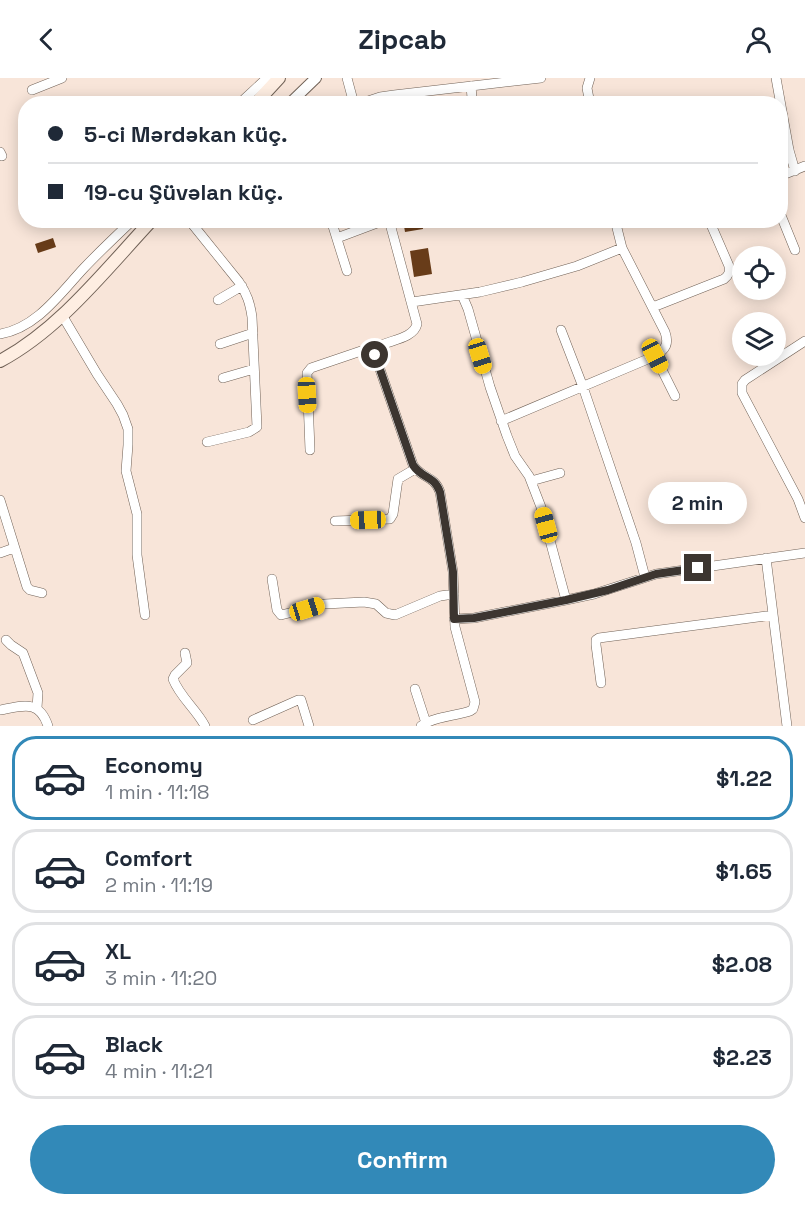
<!DOCTYPE html>
<meta charset="utf-8">
<style>
:root{--surface:#fff;--page:#f2f2f3;--text:#1f2937;--muted:#747a83;--line:#e0e1e3;--accent:#3289b8}
body{margin:0;font-family:"Space Grotesk",sans-serif;background:var(--page);color:var(--text);height:100vh;display:flex;flex-direction:column;font-size:22px;white-space:nowrap}
*{box-sizing:border-box;margin:0}
p{font-size:20px;color:var(--muted)}
.icon{flex:none;width:33px;height:33px;fill:none;stroke:currentColor;stroke-width:2;stroke-linecap:round;stroke-linejoin:round}
.map{position:relative;height:648px;overflow:hidden}
.drawer{display:flex;flex-direction:column;background:var(--surface);flex:1}
.drawer>*{flex:none}
.banner{position:absolute;left:18px;top:18px;width:770px;height:132px;border-radius:24px;box-shadow:0 3px 15px #0003;display:grid;align-content:center;height:132px;padding:0 30px;background:var(--surface)}
.buttons{position:absolute;left:732px;top:168px;display:grid;gap:12px}
.buttons a{display:grid;place-items:center;width:54px;height:54px;border-radius:50%;background:var(--surface);box-shadow:0 3px 15px #0003;font-size:30px}
.end{position:absolute;width:27px;height:27px;margin:-14px;border:8px solid #3c3530;background:#fff;box-shadow:0 0 0 3px #fff}
.from{border-radius:50%}
.bubble{position:absolute;height:42px;border-radius:21px;background:var(--surface);box-shadow:0 3px 15px #0003;font-size:20px;font-weight:800;line-height:42px;text-align:center}
.car{position:absolute;width:18px;height:36px;margin:-18px -9px;border-radius:8px;box-shadow:0 0 4px 2px #0007;background:linear-gradient(#f5c518 24%,#345 0 40%,#f5c518 0 76%,#345 0 86%,#f5c518 0)}
.banner b{display:flex;align-items:center;gap:21px;height:57px;font-size:22px}
.banner b+b{border-top:2px solid var(--line)}
.banner i{width:15px;height:15px;background:var(--text)}
ul{padding:10px 0 0;list-style:none}
li{display:flex;align-items:center;gap:18px;height:84px;margin:0 12px 9px;padding:0 18px;border:3px solid var(--line);border-radius:24px}
li div{flex:1}
li b{display:block;font-size:22px}
li em{font-style:normal;font-weight:800}
li.current{border-color:var(--accent)}
li>.icon{width:54px;height:54px;stroke-width:1.5}
.primary-button{display:flex;gap:12px;margin-top:auto;padding:12px 30px}
.primary-button a{flex:1;height:69px;border-radius:36px;background:var(--accent);color:#fff;font-size:24px;font-weight:800;line-height:69px;text-align:center}
header{display:flex;justify-content:space-between;align-items:center;height:78px;padding:0 30px;background:var(--surface);font-size:27px;font-weight:800}
.map>svg:first-child{display:block}
.building{fill:#683c19}
.lines{fill:none;stroke-linecap:round;stroke-linejoin:round}
.minor-casing{stroke:#716257;stroke-width:10}
.tertiary-casing{stroke:#716257;stroke-width:12}
.secondary-casing{stroke:#716257;stroke-width:14}
.minor{stroke:#fff;stroke-width:9}
.tertiary{stroke:#fff;stroke-width:10}
.secondary{stroke:#feeee2;stroke-width:12}
.route{stroke:#3c3530;stroke-width:8}
</style>
<header><svg class="icon" aria-label="back" viewBox="0 0 24 24"><path d="M15 5l-7 7 7 7"/></svg>Zipcab<svg class="icon" aria-label="person" viewBox="0 0 24 24"><circle cx="12" cy="8" r="4"/><path d="M4 21q1-7 8-7t8 7"/></svg></header>
<div class="map">
<svg width="805" height="648" viewBox="0 0 805 648">
<rect width="100%" height="100%" fill="#f8e5d9"/>
<!-- building -->
<path class="building" d="M403 142H422L423 151 405 154Z
M53 160 56 169 38 175 35 166Z
M428 170 432 196 414 199 410 173Z"/>
<g class="lines">
<defs>
<path id="minor" d="M347 0 354 26
M590 0 587 10 590 26
M776 0 789 72 795 93
M32 12 62 0
M239 26 267 0
M359 26 380 19 394 17 541 0
M471 26 472 20 471 8
M0 74 2 78
M780 98 805 88
M780 135 795 172
M189 142 239 204C247 216 250 225 252 239L257 349 249 354 207 364
M331 142 347 193
M389 142 417 246C414 260 391 262 379 268L375 272V277L413 387C422 401 434 397 440 414L453 494 455 549 475 624 473 631 470 633C456 638 432 639 421 648
M337 160 385 142
M462 217 468 231 490 309 507 358 515 378 529 398 541 429 566 522
M218 222 242 208
M412 224 480 214 522 204 577 188 622 170
M653 229 724 201C729 197 730 194 729 188L709 142
M62 237 97 296 117 326 123 337 128 351V367L126 393 137 436V477L145 537
M561 252 583 309 636 465 645 499
M0 256C36 250 59 217 83 191 99 174 116 158 133 142
M805 263 745 302 742 306V315L798 421 805 440
M220 266 253 255
M655 278 675 318
M223 300 254 291
M501 343 655 278C666 271 669 266 665 254L622 170 615 142
M310 372 307 295 311 290 361 273 375 272
M531 403 560 395
M0 422 27 509 30 512 42 515
M335 443 390 441 393 436 398 401 415 391
M0 475 14 470
M766 480 787 648
M272 501 277 532 281 537 325 526 364 524 376 526 386 535 395 537 440 518 454 516
M454 541 474 540 566 522 594 516 656 496 805 475
M6 562 11 567 23 575 38 615 37 630
M185 575 187 585 175 597 173 601C180 619 196 631 205 648
M601 605 596 567V562L599 560 773 537
M415 611 426 645
M0 632C23 628 39 621 48 648
M253 642 298 622H301L309 648"/>
<path id="tertiary" d="M289 26 316 0"/>
<path id="secondary" d="M255 26 279 0
M0 283C60 251 106 191 152 142"/>
</defs>
<!-- minor casing -->
<use href="#minor" class="minor-casing"/>
<!-- tertiary casing -->
<use href="#tertiary" class="tertiary-casing"/>
<!-- secondary casing -->
<use href="#secondary" class="secondary-casing"/>
<!-- minor -->
<use href="#minor" class="minor"/>
<!-- tertiary -->
<use href="#tertiary" class="tertiary"/>
<!-- secondary -->
<use href="#secondary" class="secondary"/>
</g>
<g class="lines">
<!-- route -->
<path class="route" d="M375 277 413 387C422 401 434 397 440 414L453 494 454 541 474 540 566 522 608 512 656 496 698 490"/>
</g>
</svg>
<div class="buttons">
<a><svg class="icon" aria-label="locate" viewBox="0 0 24 24"><circle cx="12" cy="12" r="6"/><path d="M12 2v4M12 18v4M2 12h4M18 12h4"/></svg></a>
<a><svg class="icon" aria-label="layers" viewBox="0 0 24 24"><path d="M12 4l9 5-9 5-9-5zM3 14l9 5 9-5"/></svg></a>
</div>
<i class="end from" style="left:375px;top:277px"></i>
<i class="end" style="left:698px;top:490px"></i>
<div class="bubble" style="left:648px;top:404px;width:99px">2 min</div>
<i class="car" style="left:480px;top:278px;rotate:163deg"></i>
<i class="car" style="left:655px;top:278px;rotate:153deg"></i>
<i class="car" style="left:307px;top:317px;rotate:177deg"></i>
<i class="car" style="left:368px;top:442px;rotate:268deg"></i>
<i class="car" style="left:546px;top:447px;rotate:345deg"></i>
<i class="car" style="left:307px;top:531px;rotate:73deg"></i>
<div class="banner">
<b><i class="from"></i>5-ci Mərdəkan küç.</b>
<b><i></i>19-cu Şüvəlan küç.</b>
</div>
</div>
<section class="drawer">
<ul>
<li class="current"><svg class="icon" aria-label="car" viewBox="0 0 24 24"><path d="M5 17H2v-5l4-1 3-4h7l3 4 3 1v5h-3M9 17h6M6 11h13"/><circle cx="7" cy="17" r="2"/><circle cx="17" cy="17" r="2"/></svg><div><b>Economy</b><p>1 min · 11:18</p></div><em>$1.22</em></li>
<li><svg class="icon" aria-label="car" viewBox="0 0 24 24"><path d="M5 17H2v-5l4-1 3-4h7l3 4 3 1v5h-3M9 17h6M6 11h13"/><circle cx="7" cy="17" r="2"/><circle cx="17" cy="17" r="2"/></svg><div><b>Comfort</b><p>2 min · 11:19</p></div><em>$1.65</em></li>
<li><svg class="icon" aria-label="car" viewBox="0 0 24 24"><path d="M5 17H2v-5l4-1 3-4h7l3 4 3 1v5h-3M9 17h6M6 11h13"/><circle cx="7" cy="17" r="2"/><circle cx="17" cy="17" r="2"/></svg><div><b>XL</b><p>3 min · 11:20</p></div><em>$2.08</em></li>
<li><svg class="icon" aria-label="car" viewBox="0 0 24 24"><path d="M5 17H2v-5l4-1 3-4h7l3 4 3 1v5h-3M9 17h6M6 11h13"/><circle cx="7" cy="17" r="2"/><circle cx="17" cy="17" r="2"/></svg><div><b>Black</b><p>4 min · 11:21</p></div><em>$2.23</em></li>
</ul>
<div class="primary-button"><a>Confirm</a></div>
</section>
